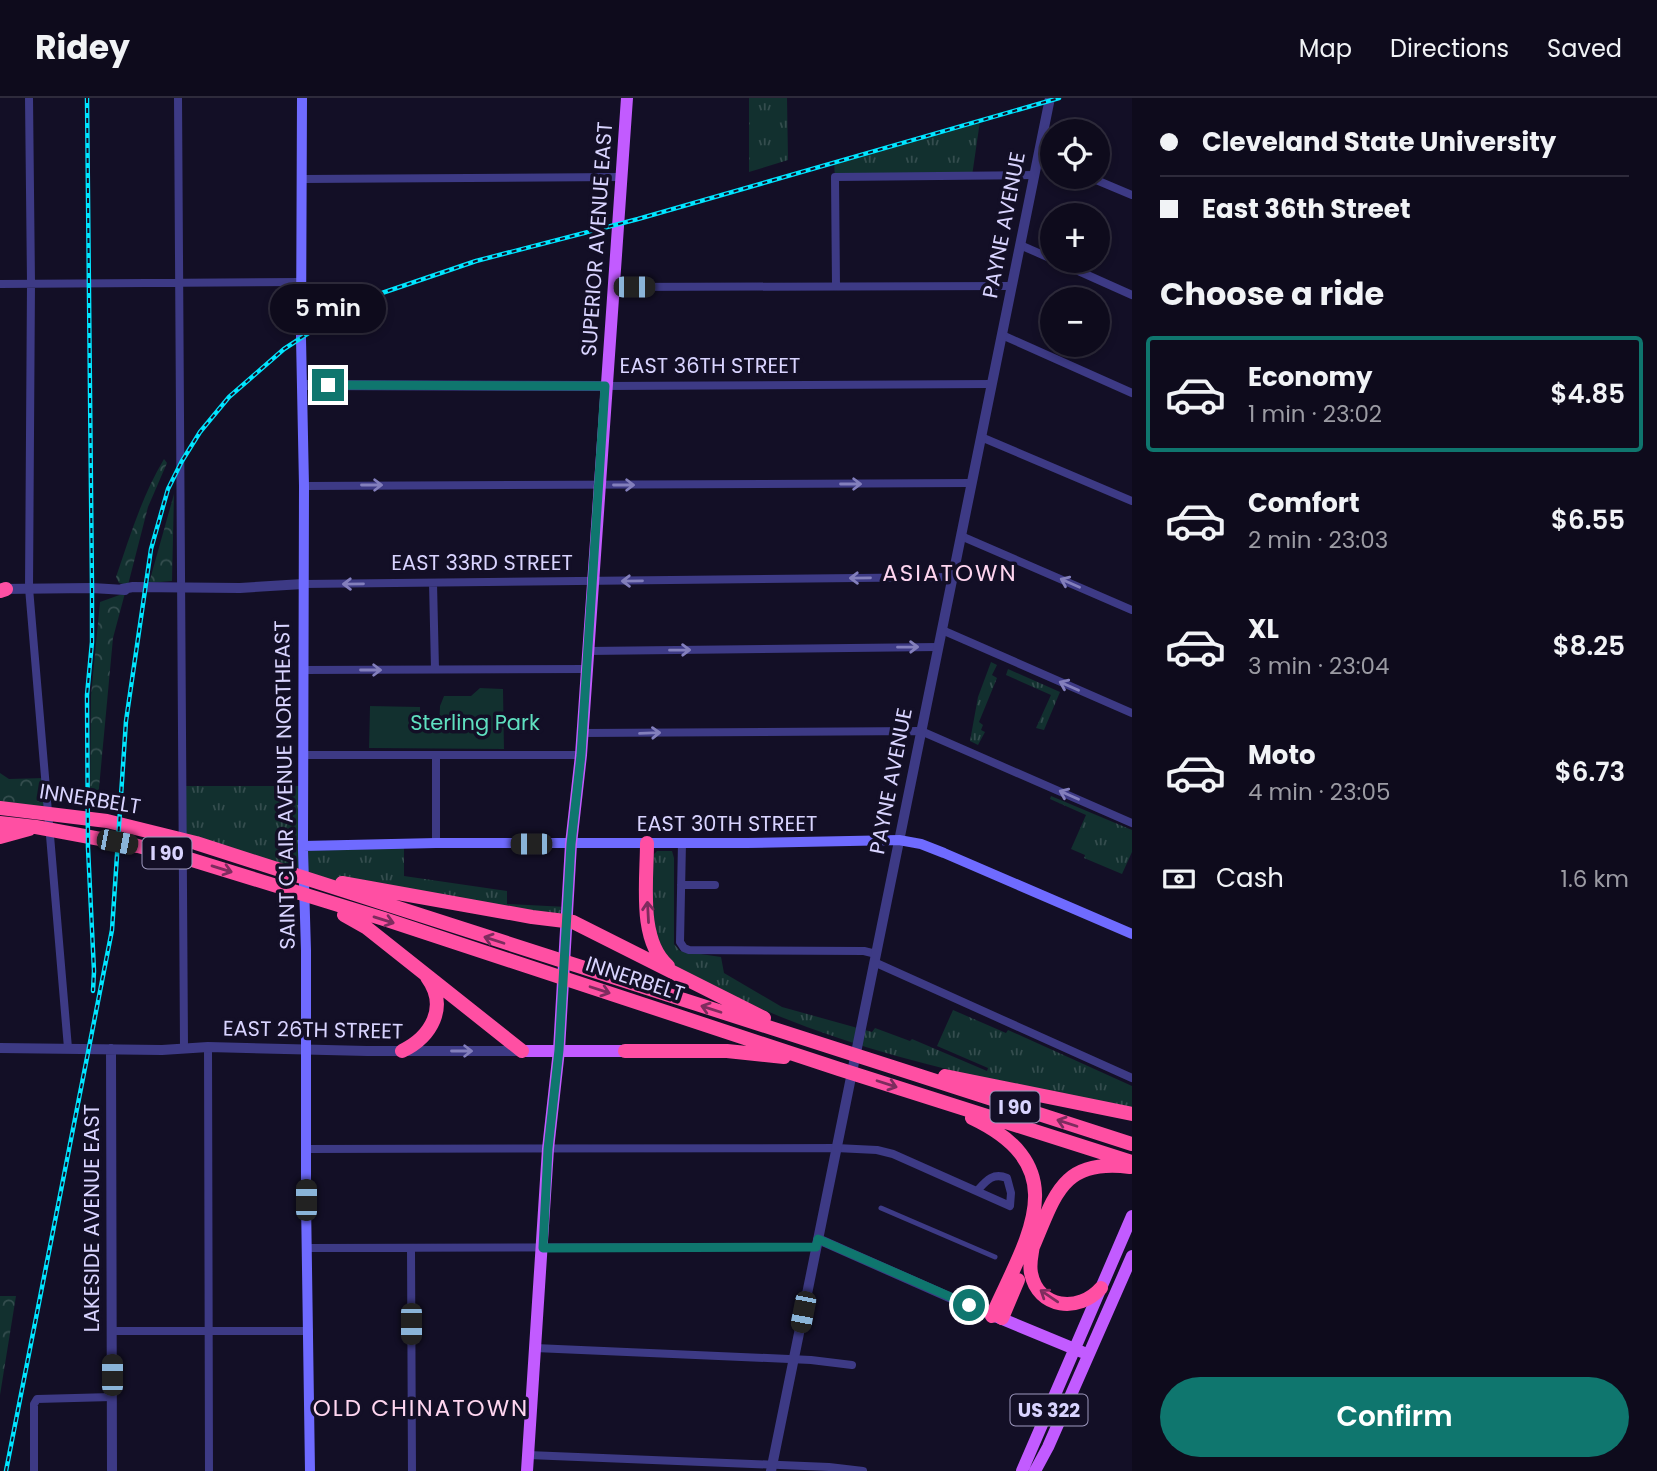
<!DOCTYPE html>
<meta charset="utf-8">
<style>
:root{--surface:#0e0b1c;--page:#171425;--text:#f1f3f6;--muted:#9b9ba3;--line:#2e2b3b;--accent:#0f766e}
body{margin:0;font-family:Poppins,sans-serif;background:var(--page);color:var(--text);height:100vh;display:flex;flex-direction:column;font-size:26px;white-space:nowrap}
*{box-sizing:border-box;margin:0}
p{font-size:23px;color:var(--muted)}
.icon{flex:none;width:38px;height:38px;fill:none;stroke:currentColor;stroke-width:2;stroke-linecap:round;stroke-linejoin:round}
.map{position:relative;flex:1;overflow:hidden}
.sheet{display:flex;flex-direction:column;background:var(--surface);width:525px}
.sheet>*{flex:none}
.guide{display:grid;align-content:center;height:154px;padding:0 28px;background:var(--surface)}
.buttons{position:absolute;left:1040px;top:21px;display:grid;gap:14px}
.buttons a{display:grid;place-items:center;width:70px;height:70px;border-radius:50%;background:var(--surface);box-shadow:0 4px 10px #0003,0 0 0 2px var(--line);font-size:35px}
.end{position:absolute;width:32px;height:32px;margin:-16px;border:9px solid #0f766e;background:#fff;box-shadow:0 0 0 4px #fff}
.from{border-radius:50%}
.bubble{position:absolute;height:49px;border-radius:24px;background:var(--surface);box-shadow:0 4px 10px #0003,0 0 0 2px var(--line);font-size:23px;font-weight:600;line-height:49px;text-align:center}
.car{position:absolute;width:21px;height:42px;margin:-21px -10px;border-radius:9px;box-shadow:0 0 5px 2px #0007;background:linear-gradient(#222 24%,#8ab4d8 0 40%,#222 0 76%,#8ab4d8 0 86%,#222 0)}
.guide b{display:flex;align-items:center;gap:24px;height:66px;font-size:26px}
.guide b+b{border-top:2px solid var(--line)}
.guide i{width:18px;height:18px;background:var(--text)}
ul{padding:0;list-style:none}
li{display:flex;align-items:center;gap:21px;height:116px;margin:0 14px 10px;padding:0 14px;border:4px solid transparent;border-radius:7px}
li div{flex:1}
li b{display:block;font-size:26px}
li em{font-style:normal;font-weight:600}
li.selected{border-color:var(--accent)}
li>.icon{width:63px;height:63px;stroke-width:1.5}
h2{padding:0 28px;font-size:32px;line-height:84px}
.pay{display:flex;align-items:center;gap:18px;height:77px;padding:0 28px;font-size:26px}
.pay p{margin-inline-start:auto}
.cta{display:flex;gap:14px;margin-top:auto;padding:14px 28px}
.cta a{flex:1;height:80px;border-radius:42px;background:var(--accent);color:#fff;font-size:28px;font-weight:600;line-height:80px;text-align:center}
header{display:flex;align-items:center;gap:42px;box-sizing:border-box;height:98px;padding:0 35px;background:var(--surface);border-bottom:2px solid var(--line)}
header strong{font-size:33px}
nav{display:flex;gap:38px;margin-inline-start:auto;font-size:24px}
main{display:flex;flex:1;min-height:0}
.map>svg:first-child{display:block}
.grass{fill:url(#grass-tufts)}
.forest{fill:url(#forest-crowns)}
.park{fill:#12302f}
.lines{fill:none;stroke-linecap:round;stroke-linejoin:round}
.pedestrian{stroke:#3d3a85;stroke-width:5}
.minor{stroke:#3d3a85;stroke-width:8}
.tertiary{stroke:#3d3a85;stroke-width:10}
.secondary{stroke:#6f6bff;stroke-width:10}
.primary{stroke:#c25bff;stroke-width:12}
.motorway{stroke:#ff4fa3;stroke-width:14}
.rail-casing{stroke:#00e5ff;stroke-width:4.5}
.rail{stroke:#130f26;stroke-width:2;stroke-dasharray:5;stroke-linecap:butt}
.oneway{stroke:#837fbc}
.oneway2{stroke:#7d2c5e}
.route{stroke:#0f766e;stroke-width:9}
.labels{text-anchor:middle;stroke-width:7;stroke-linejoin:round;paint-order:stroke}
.shield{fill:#130f26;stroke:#9e99be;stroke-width:2}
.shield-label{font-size:19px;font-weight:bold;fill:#d9d4ff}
.street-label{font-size:21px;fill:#d9d4ff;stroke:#130f26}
.park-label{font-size:21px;fill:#5fe0c0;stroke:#130f26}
.neighbourhood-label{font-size:23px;letter-spacing:2px;fill:#ffd6f0;stroke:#130f26}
</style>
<header>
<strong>Ridey</strong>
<nav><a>Map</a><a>Directions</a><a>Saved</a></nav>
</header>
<main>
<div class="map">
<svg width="1132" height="1373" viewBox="0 0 1132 1373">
<defs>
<pattern id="grass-tufts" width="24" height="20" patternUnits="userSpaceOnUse" patternTransform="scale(1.75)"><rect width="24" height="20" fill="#12302f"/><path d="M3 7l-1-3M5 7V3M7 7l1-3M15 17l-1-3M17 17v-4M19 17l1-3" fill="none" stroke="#344d4e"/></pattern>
<pattern id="forest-crowns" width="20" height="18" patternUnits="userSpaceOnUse" patternTransform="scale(1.75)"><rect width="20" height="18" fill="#12302f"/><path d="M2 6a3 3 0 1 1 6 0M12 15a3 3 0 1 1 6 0" fill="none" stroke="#344d4e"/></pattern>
</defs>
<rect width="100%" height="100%" fill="#130f26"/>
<!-- grass -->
<path class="grass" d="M749 0H787L788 62 749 74Z
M980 23 972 78 835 79 834 65Z
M991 564 997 567 992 577 997 580 979 624 983 627 981 632 985 634 978 647 970 643 978 599Z
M1008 571 1060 594 1044 632 1036 630 1051 597 1006 577Z
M181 688H303L304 748 404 746V778L507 793V806L567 809 566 822 338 784 181 741Z
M1051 698 1132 732V754L1122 776 1084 760 1085 757 1071 751 1086 717 1050 701Z
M657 753H672L674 760V846L680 853 721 859 724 875 782 909 872 934 875 930 910 943 912 941 987 973 988 970 937 948 953 912 1006 935 1008 932 1132 988V1012C991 982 848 956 719 891 702 882 677 874 665 858 647 834 654 788 651 759Z"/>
<!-- forest -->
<path class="forest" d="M164 361 167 365 148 409 128 487 119 485 116 479C130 438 142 398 164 361Z
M174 396 172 483 149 485Z
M125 495 113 540 98 701 90 700 91 597 100 504Z
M0 675 9 681 45 680 48 713 0 704Z
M0 1198H16L0 1297Z"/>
<!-- park -->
<path class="park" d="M480 590 503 591 504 651 369 650 370 608 420 609V632H439L440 608 444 598H471Z"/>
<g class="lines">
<!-- pedestrian -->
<path class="pedestrian" d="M881 1110 995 1159"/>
<!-- minor -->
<path class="minor" d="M29 0 31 185 29 490 68 950
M178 0 184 949
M1038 57 1052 62
M1089 79 1132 97
M303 81 620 79
M1020 147 1052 161
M1056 163 1132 197
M0 186 301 184
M836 188 835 79 1034 77
M614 189 1011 188
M1002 237 1132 295
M605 288 992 286
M981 339 1132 403
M304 388 971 385
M961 438 1132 512
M433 485 435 571
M303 486 952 479
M942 532 1132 615
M587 553 938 549
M303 572 586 571
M582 635 921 633 1132 725
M303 657H581
M436 658V745
M682 744 680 844 684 850 689 852 864 853 876 856
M681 787H715
M874 864 1132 980
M208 949 209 1373
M306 1051 836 1050 877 1052 893 1056 1010 1108 1011 1095 1007 1080C993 1074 986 1083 977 1093
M308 1150 816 1149
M411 1151 412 1373
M112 1233H309
M535 1250 811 1262 852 1267
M528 1357 829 1369 863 1373
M34 1373V1306L37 1301 112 1299"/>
<!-- tertiary -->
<path class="tertiary" d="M302 287 605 288
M1 491 92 490 125 492
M122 491 133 489 240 490 303 486
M0 950 162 952 208 949 367 953H521
M111 951 112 1373
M818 1141 992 1218
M771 1373 1050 0"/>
<!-- secondary -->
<path class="secondary" d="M302 0 301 240 304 388 303 752 306 853V1103L310 1373
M303 748 436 745H747L899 742 921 746 944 755 1132 836"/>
<!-- primary -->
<path class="primary" d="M522 953H625
M995 1218 1082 1254
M527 1373 548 1051 559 952 571 746 581 657 627 0
M1022 1373 1132 1118
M1035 1373 1048 1349 1132 1158"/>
<!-- motorway -->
<path class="motorway" d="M0 493 6 491
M0 710 107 723 196 745 1132 1046
M0 725 36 729 138 748 189 761 384 821 839 971 1132 1064
M0 739 29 731
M647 745C647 783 638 842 668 868
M342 785 532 819 573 824 764 920
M344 817 367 830 522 953
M402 953C431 939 449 909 427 879
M625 953H727L784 959
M945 978 1132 1016
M972 1020C1077 1070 1027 1139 992 1218
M1033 1147C1032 1156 1029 1165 1031 1175 1038 1211 1079 1215 1101 1190
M1032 1151C1055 1098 1061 1060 1130 1069
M1002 1220 1018 1182"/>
<defs>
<path id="rail" d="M87 0 92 490V544L87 597 88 750 94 873 93 893
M6 1373 112 832 126 623 151 451 168 391 182 363 200 334 229 299 284 251 333 219 382 195 476 163 638 121 1059 0"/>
</defs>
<!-- rail casing -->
<use href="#rail" class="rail-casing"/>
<!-- rail -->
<use href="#rail" class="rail"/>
</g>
<!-- one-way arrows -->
<defs><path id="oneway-shaft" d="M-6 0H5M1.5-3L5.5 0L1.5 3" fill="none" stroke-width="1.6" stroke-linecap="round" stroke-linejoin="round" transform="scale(1.75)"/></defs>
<g class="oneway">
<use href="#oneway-shaft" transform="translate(851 386)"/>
<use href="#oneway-shaft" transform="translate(372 387)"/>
<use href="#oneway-shaft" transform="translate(624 387)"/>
<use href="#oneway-shaft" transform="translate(860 480) rotate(179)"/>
<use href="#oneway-shaft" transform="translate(632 483) rotate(179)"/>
<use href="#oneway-shaft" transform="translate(1070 485) rotate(-156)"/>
<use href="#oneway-shaft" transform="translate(353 486) rotate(179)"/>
<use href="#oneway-shaft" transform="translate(908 549) rotate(-1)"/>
<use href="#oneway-shaft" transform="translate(680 552) rotate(-1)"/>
<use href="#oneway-shaft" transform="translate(371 572)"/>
<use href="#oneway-shaft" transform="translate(1069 588) rotate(-156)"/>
<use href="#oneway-shaft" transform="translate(650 635) rotate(-2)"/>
<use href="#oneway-shaft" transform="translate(1069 697) rotate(-156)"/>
<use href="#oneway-shaft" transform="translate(462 953)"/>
</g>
<g class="oneway2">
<use href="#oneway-shaft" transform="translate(222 771) rotate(17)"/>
<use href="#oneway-shaft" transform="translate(648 814) rotate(-93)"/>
<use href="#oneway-shaft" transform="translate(384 822) rotate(17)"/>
<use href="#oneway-shaft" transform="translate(494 842) rotate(-162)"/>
<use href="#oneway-shaft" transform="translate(600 892) rotate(18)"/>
<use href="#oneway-shaft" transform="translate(711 911) rotate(-162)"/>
<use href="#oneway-shaft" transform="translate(887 986) rotate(18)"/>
<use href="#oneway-shaft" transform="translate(1067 1025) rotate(-162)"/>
<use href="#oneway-shaft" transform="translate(1049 1198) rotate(-146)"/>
</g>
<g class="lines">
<!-- route -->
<path class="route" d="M328 287 605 288 581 657 571 746 559 952 548 1051 543 1150 816 1149 818 1141 969 1207"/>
</g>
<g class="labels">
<!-- shield labels -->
<g class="shield">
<rect x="142.5" y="739.5" width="49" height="31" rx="5"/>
<rect x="990.5" y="993.5" width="49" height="31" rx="5"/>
<rect x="1010.5" y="1296.5" width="77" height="31" rx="5"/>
</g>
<g class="shield-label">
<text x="167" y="762">I 90</text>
<text x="1015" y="1016">I 90</text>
<text x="1049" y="1319">US 322</text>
</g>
<!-- street labels -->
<g class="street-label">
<text transform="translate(1004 127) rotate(-79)" y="7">PAYNE AVENUE</text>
<text transform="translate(597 141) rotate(-86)" y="7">SUPERIOR AVENUE EAST</text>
<text x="710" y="275">EAST 36TH STREET</text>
<text x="482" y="472">EAST 33RD STREET</text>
<text transform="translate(891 683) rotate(-79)" y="7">PAYNE AVENUE</text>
<text transform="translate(285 687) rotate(-91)" y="7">SAINT CLAIR AVENUE NORTHEAST</text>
<text transform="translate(90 701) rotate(9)" y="7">INNERBELT</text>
<text x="727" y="733">EAST 30TH STREET</text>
<text transform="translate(635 881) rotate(18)" y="7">INNERBELT</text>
<text transform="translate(313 932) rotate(1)" y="7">EAST 26TH STREET</text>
<text transform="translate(92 1120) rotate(-90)" y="7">LAKESIDE AVENUE EAST</text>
</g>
<!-- park labels -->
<g class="park-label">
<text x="475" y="632">Sterling Park</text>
</g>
<!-- neighbourhood labels -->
<g class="neighbourhood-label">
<text x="950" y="483">ASIATOWN</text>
<text x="421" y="1318">OLD CHINATOWN</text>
</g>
</g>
</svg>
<div class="buttons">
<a><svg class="icon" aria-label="locate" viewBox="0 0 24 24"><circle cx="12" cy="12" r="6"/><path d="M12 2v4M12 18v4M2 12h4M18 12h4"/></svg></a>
<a>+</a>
<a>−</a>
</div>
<i class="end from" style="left:969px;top:1207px"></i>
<i class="end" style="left:328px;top:287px"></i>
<div class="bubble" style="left:270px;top:186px;width:116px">5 min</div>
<i class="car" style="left:634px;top:189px;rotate:90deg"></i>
<i class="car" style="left:117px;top:744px;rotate:101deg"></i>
<i class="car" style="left:531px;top:746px;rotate:270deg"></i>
<i class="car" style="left:306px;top:1102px;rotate:0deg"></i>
<i class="car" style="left:803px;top:1214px;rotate:191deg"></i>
<i class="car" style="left:411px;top:1226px;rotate:180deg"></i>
<i class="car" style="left:112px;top:1277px;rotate:0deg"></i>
</div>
<section class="sheet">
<div class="guide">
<b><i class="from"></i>Cleveland State University</b>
<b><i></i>East 36th Street</b>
</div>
<h2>Choose a ride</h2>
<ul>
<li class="selected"><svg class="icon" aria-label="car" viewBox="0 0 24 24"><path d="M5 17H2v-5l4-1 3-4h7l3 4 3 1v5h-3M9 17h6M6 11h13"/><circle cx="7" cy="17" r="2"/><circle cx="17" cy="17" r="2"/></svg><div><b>Economy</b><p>1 min · 23:02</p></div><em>$4.85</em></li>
<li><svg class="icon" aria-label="car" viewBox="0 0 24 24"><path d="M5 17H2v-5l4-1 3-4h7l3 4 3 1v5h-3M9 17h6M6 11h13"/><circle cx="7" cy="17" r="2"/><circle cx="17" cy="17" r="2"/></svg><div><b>Comfort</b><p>2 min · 23:03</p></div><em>$6.55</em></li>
<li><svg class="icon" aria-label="car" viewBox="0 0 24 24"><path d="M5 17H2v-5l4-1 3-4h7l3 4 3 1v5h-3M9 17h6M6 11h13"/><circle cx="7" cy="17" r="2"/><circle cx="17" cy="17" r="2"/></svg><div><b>XL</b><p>3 min · 23:04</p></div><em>$8.25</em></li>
<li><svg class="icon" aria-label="car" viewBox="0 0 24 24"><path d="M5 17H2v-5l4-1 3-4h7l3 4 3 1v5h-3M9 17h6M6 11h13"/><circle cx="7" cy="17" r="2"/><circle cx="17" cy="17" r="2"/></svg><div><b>Moto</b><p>4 min · 23:05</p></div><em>$6.73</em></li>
</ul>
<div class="pay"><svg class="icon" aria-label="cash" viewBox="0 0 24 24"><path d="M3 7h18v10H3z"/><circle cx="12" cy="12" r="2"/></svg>Cash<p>1.6 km</p></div>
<div class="cta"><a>Confirm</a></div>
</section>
</main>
